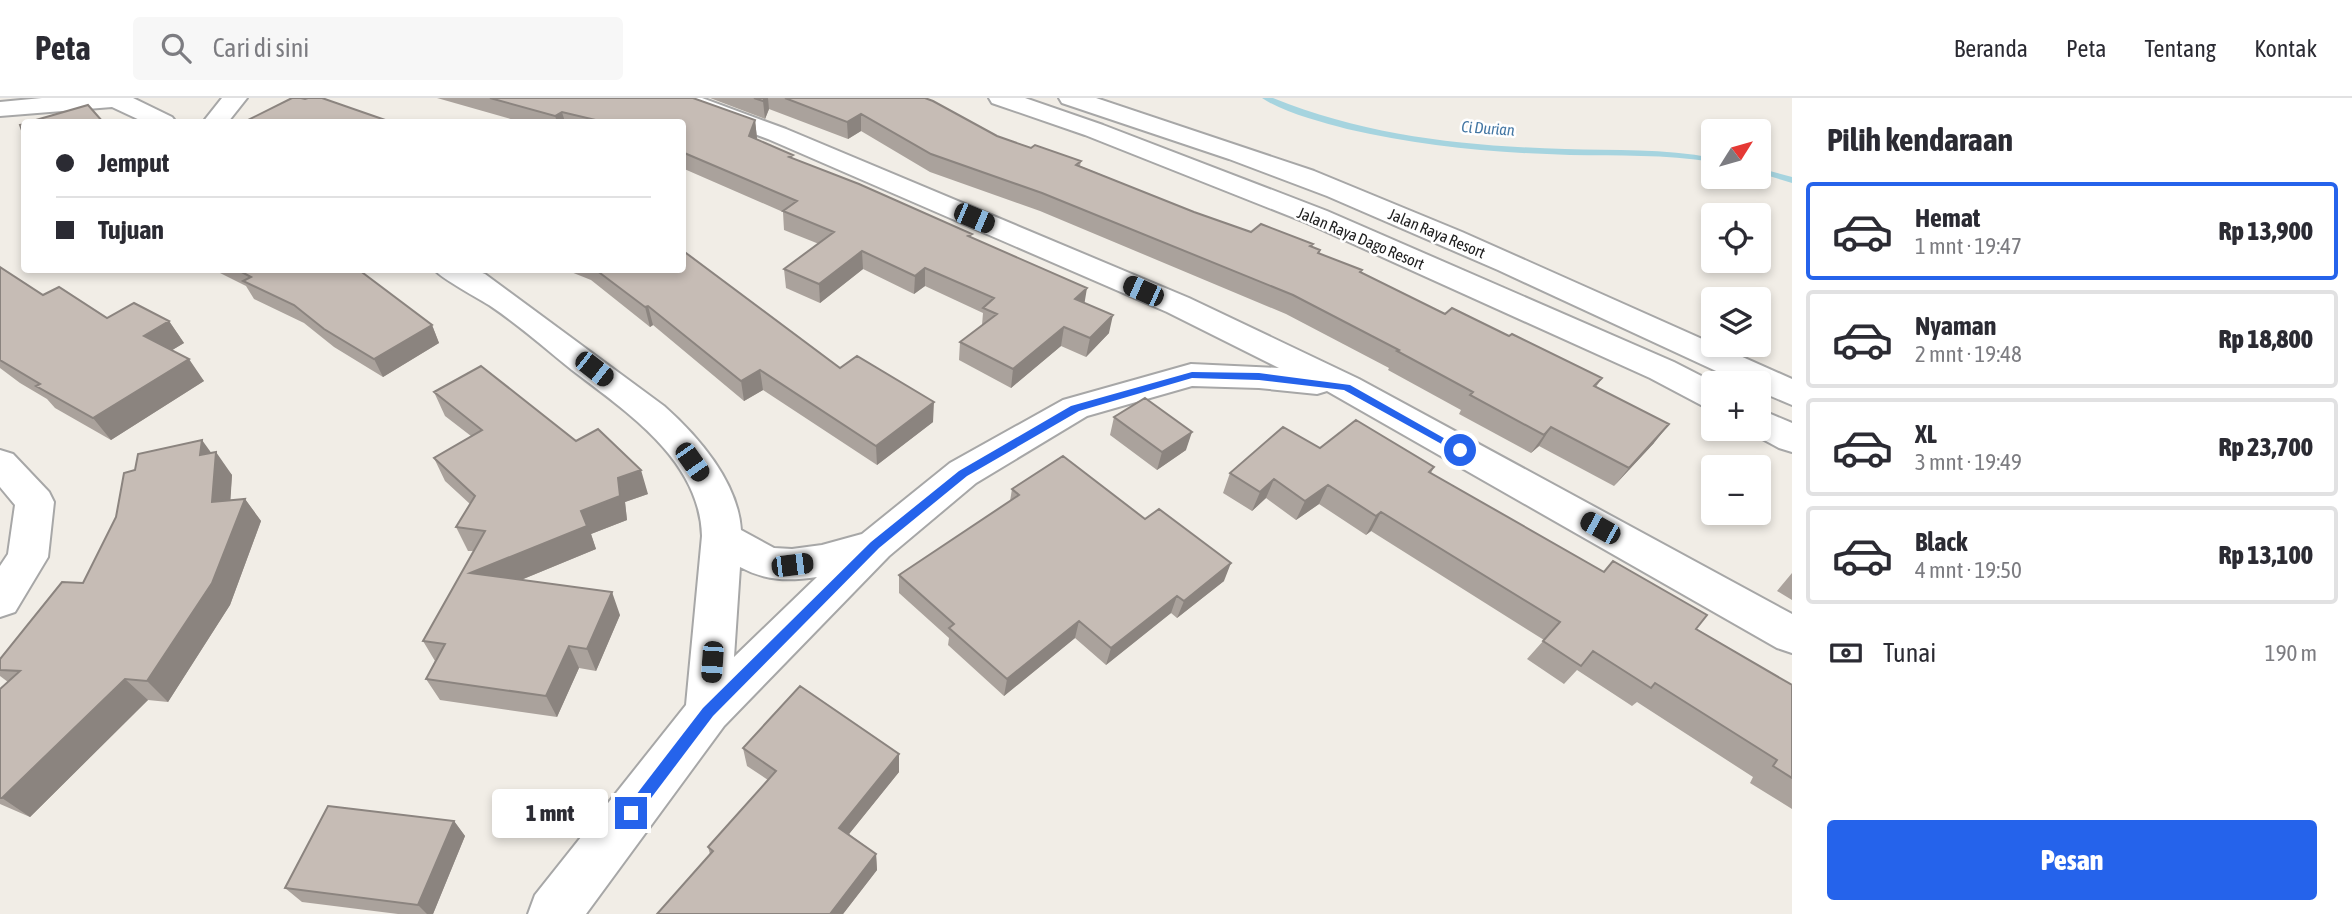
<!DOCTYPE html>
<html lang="id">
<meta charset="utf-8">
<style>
:root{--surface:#fff;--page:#f7f7f7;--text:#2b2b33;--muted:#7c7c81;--line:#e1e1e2;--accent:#2563eb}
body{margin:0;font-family:"Asap Condensed",sans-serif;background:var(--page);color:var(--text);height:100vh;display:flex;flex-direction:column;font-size:26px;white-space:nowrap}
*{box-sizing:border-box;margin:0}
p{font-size:23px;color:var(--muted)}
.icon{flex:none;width:38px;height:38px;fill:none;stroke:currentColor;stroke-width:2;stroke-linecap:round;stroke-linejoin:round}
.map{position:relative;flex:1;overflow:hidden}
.drawer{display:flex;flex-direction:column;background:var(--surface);width:560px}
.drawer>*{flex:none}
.banner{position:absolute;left:21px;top:21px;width:665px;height:154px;border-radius:7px;box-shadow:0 4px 10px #0003;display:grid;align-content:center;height:154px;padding:0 35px;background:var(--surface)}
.needle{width:46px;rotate:53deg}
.fabs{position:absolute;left:1701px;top:21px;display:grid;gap:14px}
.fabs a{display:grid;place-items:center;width:70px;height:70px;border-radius:7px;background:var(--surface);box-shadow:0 4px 10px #0003;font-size:35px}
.end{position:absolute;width:32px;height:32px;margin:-16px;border:9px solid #2563eb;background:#fff;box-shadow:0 0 0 4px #fff}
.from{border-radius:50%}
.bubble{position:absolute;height:49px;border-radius:7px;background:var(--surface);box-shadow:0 4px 10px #0003;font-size:23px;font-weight:800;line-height:49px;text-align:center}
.car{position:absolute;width:21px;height:42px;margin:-21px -10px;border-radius:9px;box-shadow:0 0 5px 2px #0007;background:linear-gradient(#222 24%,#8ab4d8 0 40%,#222 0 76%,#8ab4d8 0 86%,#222 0)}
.banner b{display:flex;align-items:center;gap:24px;height:66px;font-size:26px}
.banner b+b{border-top:2px solid var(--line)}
.banner i{width:18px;height:18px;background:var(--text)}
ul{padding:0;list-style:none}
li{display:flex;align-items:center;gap:21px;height:98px;margin:0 14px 10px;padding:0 21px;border:4px solid var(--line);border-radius:7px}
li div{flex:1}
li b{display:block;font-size:26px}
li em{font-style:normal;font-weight:800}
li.current{border-color:var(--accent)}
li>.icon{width:63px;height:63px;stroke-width:1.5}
h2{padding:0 35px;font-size:32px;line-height:84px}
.pay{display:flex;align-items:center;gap:18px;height:77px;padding:0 35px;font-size:26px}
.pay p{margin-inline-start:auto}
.primary-button{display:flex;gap:14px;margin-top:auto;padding:14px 35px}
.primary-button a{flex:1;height:80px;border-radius:7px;background:var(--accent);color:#fff;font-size:28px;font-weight:800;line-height:80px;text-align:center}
header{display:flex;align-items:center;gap:42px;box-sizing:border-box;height:98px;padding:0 35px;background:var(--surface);border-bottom:2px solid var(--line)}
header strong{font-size:33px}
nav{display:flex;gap:38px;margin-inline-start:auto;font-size:24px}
.search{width:490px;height:63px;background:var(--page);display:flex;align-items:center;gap:18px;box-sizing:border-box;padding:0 24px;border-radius:7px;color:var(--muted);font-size:26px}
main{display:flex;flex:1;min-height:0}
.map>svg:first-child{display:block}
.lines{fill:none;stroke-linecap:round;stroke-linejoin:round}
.stream{fill:#a6d4df;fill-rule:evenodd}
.street-casing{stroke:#a7a7a7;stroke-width:4}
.street{fill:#fff;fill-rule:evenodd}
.wall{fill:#aaa29c}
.shaded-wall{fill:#8b847f}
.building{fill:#c6bcb5;stroke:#8b847f;stroke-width:2}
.route{fill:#2563eb}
.labels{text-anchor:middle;stroke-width:5;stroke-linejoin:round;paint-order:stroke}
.far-water-label{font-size:16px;font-style:italic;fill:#4376a3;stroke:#fff}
.far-street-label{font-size:16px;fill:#202020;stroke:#fff}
</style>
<header>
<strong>Peta</strong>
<div class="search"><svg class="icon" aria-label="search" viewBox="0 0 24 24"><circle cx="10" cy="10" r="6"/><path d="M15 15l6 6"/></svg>Cari di sini</div>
<nav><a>Beranda</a><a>Peta</a><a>Tentang</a><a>Kontak</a></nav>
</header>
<main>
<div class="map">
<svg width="1792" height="816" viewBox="0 0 1792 816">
<rect width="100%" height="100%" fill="#f1ede6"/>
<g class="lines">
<!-- stream -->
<path class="stream" d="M1262 0H1273C1367 38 1464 48 1565 51 1615 53 1664 50 1713 60V64C1665 56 1618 58 1570 57 1495 55 1420 48 1347 31 1321 24 1284 15 1262 0Z
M1759 70 1792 79V85L1759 75Z"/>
<defs>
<path id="street" d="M42 0H133L172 19 176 24H144L112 9 0 18V4Z
M222 0H247L228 24H203Z
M667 0H702L786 31 1189 200 1359 281 1792 516V555L1777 550 1327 293 1317 296 1259 290 1192 288 1087 318 976 385 889 458 724 628 586 816H528L535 797 686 607 702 438C700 362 627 314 572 272 546 251 520 228 492 209 480 201 440 180 435 172H474L485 176 664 308C698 338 738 384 741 432L774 450 792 451 822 447 862 436 950 365 1063 302 1191 266 1279 270 1167 214 768 41 670 5ZM740 469C766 483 788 483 817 479L734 559Z
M989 0H1025L1103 27 1327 113 1674 264 1715 285 1713 311 1701 307 1650 280 1307 125 1085 37 992 5Z
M1059 0H1096L1314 73 1462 134 1792 281V307L1759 293V285H1742L1498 172 1327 98 1229 61 1062 5Z
M1759 311 1792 325V354L1779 350 1746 332 1759 331Z
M0 352 13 356 49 394 54 404 48 459 15 514 0 519V468L8 456 15 407 0 389Z"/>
</defs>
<!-- street casing -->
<use href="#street" class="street-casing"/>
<!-- street -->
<use href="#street" class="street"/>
</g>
<!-- wall -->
<path class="wall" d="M437 0H693L755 22 757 41 793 61 972 140 1085 205 1109 235 1086 259 1061 248 1011 290 959 262 960 244 982 227 983 215 925 188 914 196 863 171 820 205 786 190 784 171 819 146 784 132 783 114 682 70V24H521Z
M710 0H925L997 38 1031 50 1081 63 1080 68 1194 114 1251 134 1313 146 1312 149 1319 155 1445 216 1509 238 1602 280 1596 289 1654 345 1614 388 1539 348 1531 355 1459 316 1461 312 1388 272 1389 270 1286 216 1040 113 930 74 861 33 848 41 769 11 765 21Z
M0 169 43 197 107 220 169 223 184 245 172 252 204 283 111 342 55 310 47 301 20 285 0 270Z
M214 172H359L432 227 439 245 383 279 334 249 304 225 254 201 246 188Z
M566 172H682L840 270 933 324 877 367 763 292 744 303 653 227 650 229 591 182Z
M434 294 576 343 648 396 625 404 627 422 591 436 596 451 521 482 620 517 596 573 579 570 557 619 440 602 426 581 435 563 423 543 474 453H468L456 429 470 406 445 383 434 360 471 338 445 318Z
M1114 319 1186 352 1157 372 1110 337Z
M211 355 232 377 230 402 245 401 261 423 230 507 168 604 148 602 30 719 0 706V591L8 584 0 578V561L83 485 116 419 135 372Z
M1434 369 1431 375 1792 587V711L1750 685 1753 679 1637 604 1632 608 1577 572 1564 586 1527 561 1544 542 1371 433 1366 437 1319 406 1296 422 1266 400 1252 413 1223 395 1230 375Z
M1012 391 1224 483 1177 520 1171 515 1106 567 1075 540 1004 598 948 547 949 540 899 495V477L1010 403Z
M1792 475V502L1777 493Z
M743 650 899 656V674L849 736 876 756 877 772 843 816H657L710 756 708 749 768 682 747 668Z
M454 723 465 738 433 816H398L302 804 285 790Z"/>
<!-- shaded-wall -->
<path class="shaded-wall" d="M765 0H768L769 11 765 21 763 3Z
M562 14 565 24H557L555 18Z
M861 16V33L848 41 847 24Z
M755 22 757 40 751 55 749 38Z
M862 153 863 171 820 205 819 186Z
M925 170V188L914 196 915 178Z
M1087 190 1084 208 1075 201Z
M648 208 653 227 650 229 645 209Z
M1113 217 1109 235 1086 259 1090 240Z
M169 223 184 245 159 260 144 238Z
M432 227 439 245 383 279 374 261Z
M1064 229 1061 248 1011 290 1013 271Z
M189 261 204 283 111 342 93 320Z
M760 272 763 292 744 303 741 283Z
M934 304 933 324 877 367 876 348Z
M1669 326 1654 345 1614 388 1629 370Z
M1551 329 1539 348 1531 355 1544 337Z
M1192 334 1186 352 1157 372 1162 354Z
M202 342 215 360 216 354 232 377 229 426 212 404 200 357Z
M641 372 648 396 625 404 627 422 591 436 596 451 482 498 470 475 581 413 618 380Z
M1274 381 1266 400 1252 413 1260 394Z
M1328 387 1319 406 1296 422 1305 403Z
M245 401 261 423 230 507 168 604 147 583Z
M1381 414 1371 433 1366 437 1376 418Z
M1231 465 1224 483 1177 520 1184 503Z
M612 494 620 517 596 573 587 551Z
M1177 498 1171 515 1106 567 1111 550Z
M1079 523 1075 540 1004 598 1007 581Z
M569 548 579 570 557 619 546 598Z
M125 581 148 602 30 719 2 700Z
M899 656V674L841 746 839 730Z
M454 723 465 738 433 816H427L418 807Z
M876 756 877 772 843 816H830Z"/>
<!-- building -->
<path class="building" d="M292 0H301L305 1 308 0H322L391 24H244Z
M490 0H693L755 22 749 38 793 57 789 59 859 86 972 136 968 138 1087 190 1075 201 1113 217 1090 240 1064 229 1013 271 960 244 997 216 983 210 994 200 925 170 915 178 862 153 819 186 784 171 834 134 783 113 797 103 682 54V24H604L562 14 555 18Z
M754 0H765L763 3Z
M785 0H925L933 3 997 38 1031 50 1035 47 1081 63 1076 67 1194 114 1251 134 1261 126 1313 146 1310 148 1320 152 1318 155 1362 172 1360 174 1445 216 1452 210 1509 238 1512 236 1602 280 1594 288 1669 326 1629 370 1551 329 1544 337 1470 297 1473 294 1397 253 1399 252 1293 197 1042 95 931 56 861 16 847 24Z
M88 7 103 24H29Z
M24 26V38L20 27Z
M682 152 840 270 857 258 934 304 876 348 760 272 741 283 648 208 645 209 596 172H682Z
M0 169 43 197 59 189 107 220 134 205 169 223 144 238 189 261 93 320 36 288 40 286 0 262Z
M238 172H359L432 227 374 261 324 231 294 207 243 183 251 179Z
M481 268 576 343 598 331 641 372 618 380 620 398 581 413 587 428 470 475 612 494 587 551 569 548 546 598 426 581 445 546 423 543 485 433 456 429 475 398 434 360 482 332 434 294Z
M1145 300 1192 334 1162 354 1114 319Z
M1356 322 1434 369 1429 374 1604 474 1613 463 1707 517 1696 531 1792 587V680L1773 668 1777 662 1655 585 1651 590 1593 553 1581 568 1543 543 1560 524 1381 414 1376 418 1328 387 1305 403 1274 381 1260 394 1230 375 1283 329 1320 350Z
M202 342 200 357 216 354 212 404 245 401 212 485 147 583 125 581 2 700H0V591L20 573 0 572V561L62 484 83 485 116 419 124 375 135 372 138 356Z
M1063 358 1145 421 1159 411 1231 465 1184 503 1177 498 1111 550 1079 523 1007 581 949 530 954 526 899 477 1019 397 1012 391Z
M800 588 899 656 839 730 876 756 830 816H657L713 753 708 749 776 673 743 650Z
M328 708 454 723 418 807 285 790Z"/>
<!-- route -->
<path class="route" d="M1192 274 1259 275 1350 287 1465 352 1460 355 1456 354 1344 292 1259 282 1192 280 1079 313 967 378 879 450 713 618 636 720H626L624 715 626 710 703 610 871 444 959 373 1071 308Z"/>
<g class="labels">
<!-- far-water labels -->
<g class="far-water-label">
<text transform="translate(1488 30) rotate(4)" y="6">Ci Durian</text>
</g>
<!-- far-street labels -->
<g class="far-street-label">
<text transform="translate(1437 135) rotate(23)" y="6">Jalan Raya Resort</text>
<text transform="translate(1361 140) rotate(23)" y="6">Jalan Raya Dago Resort</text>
</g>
</g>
</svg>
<div class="fabs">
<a><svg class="needle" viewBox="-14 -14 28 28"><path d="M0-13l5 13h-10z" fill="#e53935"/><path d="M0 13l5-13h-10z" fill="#7c7c81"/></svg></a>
<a><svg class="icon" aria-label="locate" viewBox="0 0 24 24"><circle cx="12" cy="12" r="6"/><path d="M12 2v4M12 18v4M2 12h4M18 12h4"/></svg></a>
<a><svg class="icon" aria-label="layers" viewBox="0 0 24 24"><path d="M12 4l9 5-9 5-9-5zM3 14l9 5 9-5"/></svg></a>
<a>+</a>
<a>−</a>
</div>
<i class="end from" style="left:1460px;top:352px"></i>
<i class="end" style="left:631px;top:715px"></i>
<div class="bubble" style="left:492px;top:691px;width:116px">1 mnt</div>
<i class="car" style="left:974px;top:120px;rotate:113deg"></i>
<i class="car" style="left:1143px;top:193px;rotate:294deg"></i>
<i class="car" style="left:594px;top:271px;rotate:128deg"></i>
<i class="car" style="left:692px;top:364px;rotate:145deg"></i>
<i class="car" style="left:1600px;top:430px;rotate:299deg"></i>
<i class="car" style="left:792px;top:467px;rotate:83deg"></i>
<i class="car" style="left:712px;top:564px;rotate:184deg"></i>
<div class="banner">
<b><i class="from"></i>Jemput</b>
<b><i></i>Tujuan</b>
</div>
</div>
<section class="drawer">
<h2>Pilih kendaraan</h2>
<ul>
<li class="current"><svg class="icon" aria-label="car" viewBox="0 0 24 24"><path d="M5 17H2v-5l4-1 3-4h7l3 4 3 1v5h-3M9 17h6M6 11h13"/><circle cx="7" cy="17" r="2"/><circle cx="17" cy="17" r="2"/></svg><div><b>Hemat</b><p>1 mnt · 19:47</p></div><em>Rp 13,900</em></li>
<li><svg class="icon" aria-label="car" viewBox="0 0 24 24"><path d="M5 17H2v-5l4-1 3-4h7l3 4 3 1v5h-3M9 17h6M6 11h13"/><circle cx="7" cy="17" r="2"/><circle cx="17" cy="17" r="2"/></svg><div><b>Nyaman</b><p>2 mnt · 19:48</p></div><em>Rp 18,800</em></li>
<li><svg class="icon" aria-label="car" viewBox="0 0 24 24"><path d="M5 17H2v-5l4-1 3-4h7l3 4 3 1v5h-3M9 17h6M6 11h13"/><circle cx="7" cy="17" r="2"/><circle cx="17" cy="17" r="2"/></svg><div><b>XL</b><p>3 mnt · 19:49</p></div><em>Rp 23,700</em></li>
<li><svg class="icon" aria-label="car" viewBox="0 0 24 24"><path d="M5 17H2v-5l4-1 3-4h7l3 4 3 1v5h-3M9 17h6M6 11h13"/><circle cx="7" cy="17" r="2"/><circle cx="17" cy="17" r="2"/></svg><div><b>Black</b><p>4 mnt · 19:50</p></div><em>Rp 13,100</em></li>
</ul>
<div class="pay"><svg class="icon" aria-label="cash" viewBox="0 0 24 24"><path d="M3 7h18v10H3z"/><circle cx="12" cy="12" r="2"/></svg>Tunai<p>190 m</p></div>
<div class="primary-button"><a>Pesan</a></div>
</section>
</main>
